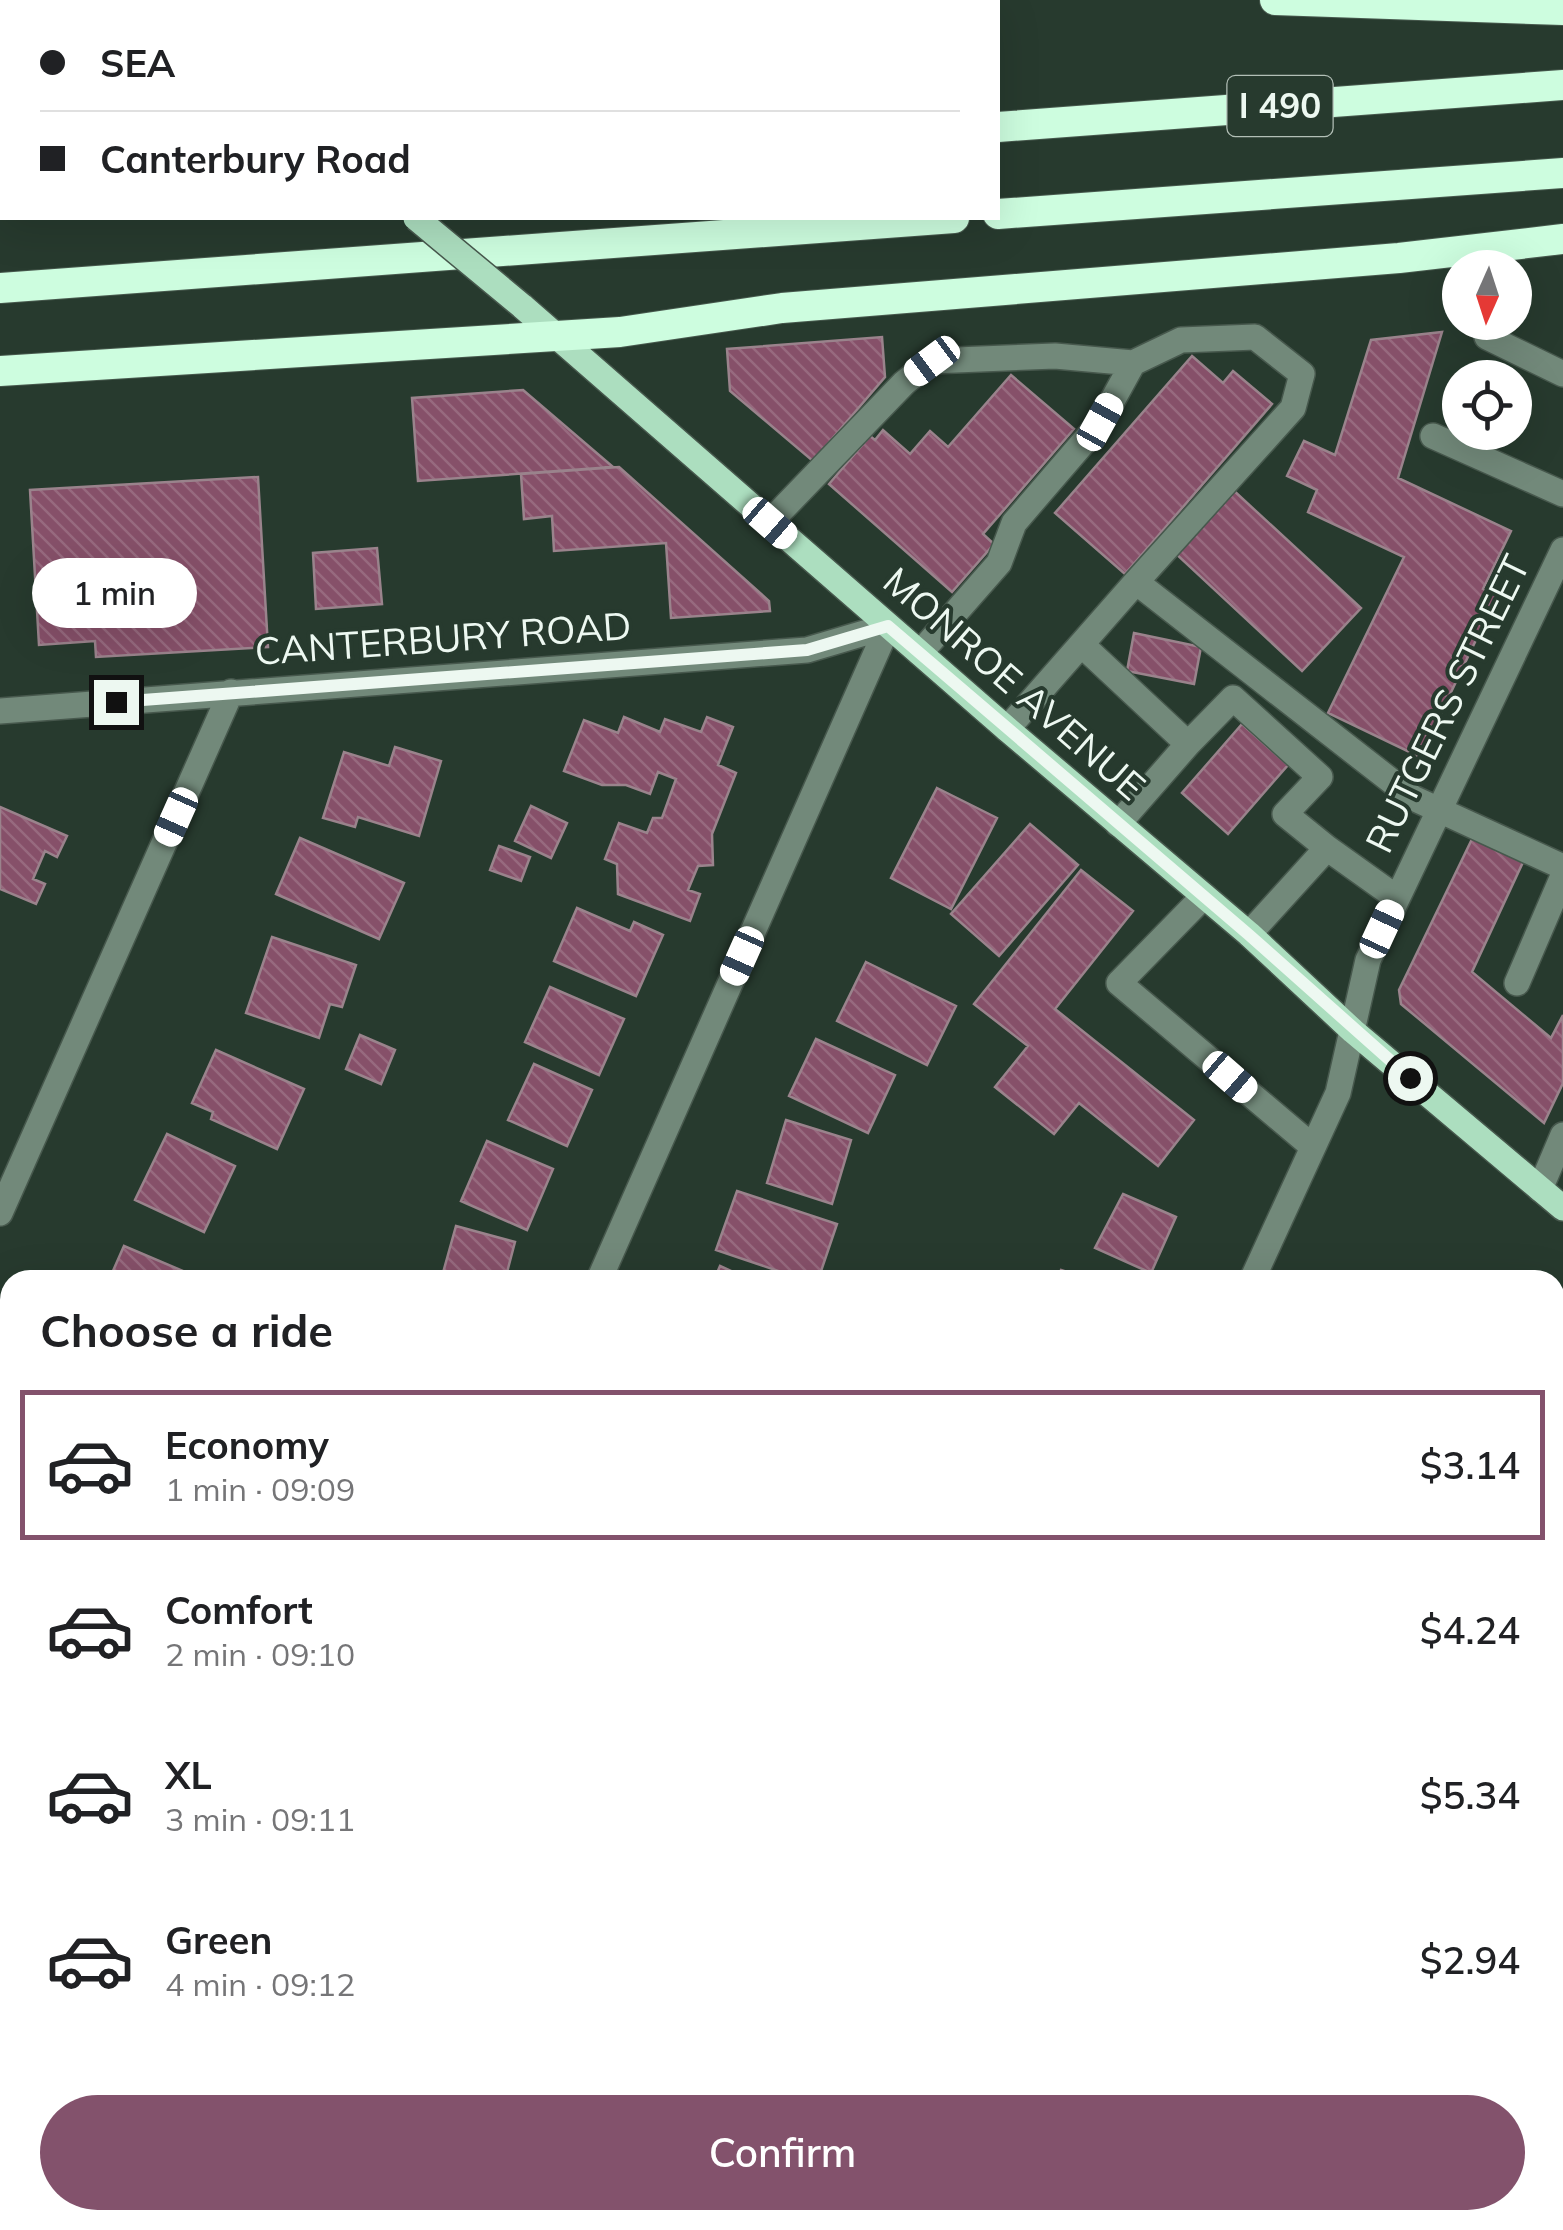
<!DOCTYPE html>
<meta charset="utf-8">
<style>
:root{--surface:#fff;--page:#f6f6f6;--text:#202124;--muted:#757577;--line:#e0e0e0;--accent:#83526c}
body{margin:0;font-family:Mulish,sans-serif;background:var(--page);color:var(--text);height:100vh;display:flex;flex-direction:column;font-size:38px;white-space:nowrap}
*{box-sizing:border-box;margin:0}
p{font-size:32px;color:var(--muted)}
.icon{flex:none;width:55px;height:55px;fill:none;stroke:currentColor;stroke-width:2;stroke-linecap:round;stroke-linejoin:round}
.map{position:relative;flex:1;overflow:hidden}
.drawer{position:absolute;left:0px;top:1270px;width:1565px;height:960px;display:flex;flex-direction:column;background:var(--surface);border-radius:30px 30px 0 0;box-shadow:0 10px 40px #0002}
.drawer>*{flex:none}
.banner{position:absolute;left:0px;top:0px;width:1000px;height:220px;box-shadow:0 10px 40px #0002;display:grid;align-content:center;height:220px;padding:0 40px;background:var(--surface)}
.needle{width:65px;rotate:183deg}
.tools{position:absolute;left:1442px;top:250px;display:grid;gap:20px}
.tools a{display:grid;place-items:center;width:90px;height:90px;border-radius:50%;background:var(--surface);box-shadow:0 10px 40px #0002;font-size:50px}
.end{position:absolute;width:45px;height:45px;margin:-22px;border:12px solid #edf8f1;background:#111;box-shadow:0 0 0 5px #111}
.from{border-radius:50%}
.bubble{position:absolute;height:70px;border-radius:35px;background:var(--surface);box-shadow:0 10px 40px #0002;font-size:32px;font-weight:600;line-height:70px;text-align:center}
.car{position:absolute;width:30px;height:60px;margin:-30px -15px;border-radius:12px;box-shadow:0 0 8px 2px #0007;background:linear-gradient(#fff 24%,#345 0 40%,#fff 0 76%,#345 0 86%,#fff 0)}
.banner b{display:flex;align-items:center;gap:35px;height:95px;font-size:38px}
.banner b+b{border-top:2px solid var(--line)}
.banner i{width:25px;height:25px;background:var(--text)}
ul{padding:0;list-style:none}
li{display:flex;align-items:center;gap:30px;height:150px;margin:0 20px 15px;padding:0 20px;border:5px solid transparent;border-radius:0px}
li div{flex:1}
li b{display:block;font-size:38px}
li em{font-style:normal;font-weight:600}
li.on{border-color:var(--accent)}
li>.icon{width:90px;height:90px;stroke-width:1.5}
h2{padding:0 40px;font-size:45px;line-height:120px}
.action{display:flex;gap:20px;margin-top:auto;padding:20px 40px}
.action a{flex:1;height:115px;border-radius:60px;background:var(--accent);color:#fff;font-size:40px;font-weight:600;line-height:115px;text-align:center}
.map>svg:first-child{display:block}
.building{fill:url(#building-back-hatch);stroke:#9a838c;stroke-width:2.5}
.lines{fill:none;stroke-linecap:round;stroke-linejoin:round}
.minor-casing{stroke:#47584d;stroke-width:28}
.major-casing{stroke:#47584d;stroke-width:28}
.highway-casing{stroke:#47584d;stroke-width:32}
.minor{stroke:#72897a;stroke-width:25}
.major{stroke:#acdebf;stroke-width:25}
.highway{stroke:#cdfddf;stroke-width:30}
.major-bridge-casing{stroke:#47584d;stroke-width:28;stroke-linecap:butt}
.major-bridge{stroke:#acdebf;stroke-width:25}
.route{stroke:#edf8f1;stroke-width:12}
.labels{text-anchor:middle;stroke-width:8;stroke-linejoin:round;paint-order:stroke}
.shield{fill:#273a2e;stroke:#b2bfb6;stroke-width:2.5}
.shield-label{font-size:35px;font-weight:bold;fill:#edf8f1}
.street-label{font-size:38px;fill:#edf8f1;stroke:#273a2e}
</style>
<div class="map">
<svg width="1563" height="2230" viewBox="0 0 1563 2230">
<defs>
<pattern id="building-back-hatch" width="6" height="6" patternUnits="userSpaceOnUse" patternTransform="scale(2.5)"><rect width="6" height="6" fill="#865069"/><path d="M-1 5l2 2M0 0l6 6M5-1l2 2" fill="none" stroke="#976a7f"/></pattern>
</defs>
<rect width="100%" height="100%" fill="#273a2e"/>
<!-- building -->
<path class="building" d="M1442 332 1398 478 1511 531 1483 589 1497 596 1420 757 1328 713 1404 557 1308 512 1317 490 1287 476 1304 441 1335 455 1371 340Z
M882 337 885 377 813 461 730 391 727 349Z
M1192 356 1223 383 1233 371 1272 404 1125 574 1055 513Z
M1011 375 1074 429 983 534 994 544 952 592 829 484 870 436 875 440 883 430 910 454 930 431 948 447Z
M523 390 613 467 418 481 412 398Z
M619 467 769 601 770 611 671 618 666 543 554 551 552 516 524 519 521 474Z
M258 477 268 647 96 657 95 641 39 645 30 490Z
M1232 489 1361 608 1302 671 1174 552Z
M377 548 382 604 316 609 313 553Z
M1134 633 1201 647 1194 684 1127 671Z
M624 717 660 732 665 719 701 732 707 717 733 727 718 765 736 773 712 834 713 865 698 866 688 890 700 894 690 921 618 894 617 864 605 859 619 823 647 833 653 818H662L676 779 658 772 650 794 626 785H602L564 771 584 720 618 733Z
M1242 724 1288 765 1228 834 1182 793Z
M395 747 441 761 419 836 358 817 355 827 323 818 344 752 389 766Z
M937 788 997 818 951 909 891 878Z
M531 806 567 823 551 858 515 841Z
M0 807 67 836 57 857 45 851 33 879 45 884 36 904 0 889Z
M1030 824 1078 865 999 956 951 914Z
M1474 835 1524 860 1472 972 1551 1038 1563 1015V1083L1544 1123 1401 1004 1399 990Z
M300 838 404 883 379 939 276 894Z
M499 846 530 857 521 881 490 870Z
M1081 870 1133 911 1055 1009 1194 1120 1158 1166 1079 1103 1054 1134 995 1087 1028 1046 974 1004Z
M577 908 630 931 634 922 663 935 636 996 554 961Z
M272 937 356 965 342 1007 330 1004 319 1038 246 1013Z
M866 962 956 1006 927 1065 837 1021Z
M550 987 624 1019 599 1075 525 1042Z
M360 1035 395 1050 381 1084 346 1069Z
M816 1039 895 1075 868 1133 789 1096Z
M216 1050 304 1089 277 1149 211 1119 213 1112 192 1103Z
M534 1064 592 1090 567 1146 508 1120Z
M786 1120 851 1140 832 1204 767 1183Z
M167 1134 235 1166 204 1232 135 1200Z
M487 1141 553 1169 527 1230 461 1201Z
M737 1191 837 1224 818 1280H805L716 1250Z
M1123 1194 1176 1217 1151 1273 1095 1248Z
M456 1226 515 1242 505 1280H441Z
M124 1246 190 1274 188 1280H109Z
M720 1266 751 1280H714Z
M1061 1270 1092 1280H1058Z
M10 1491V1550L0 1546V1515Z
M0 1628 10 1633V1657L0 1680Z"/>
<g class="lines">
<defs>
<path id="minor" d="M183 2 185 0
M1487 337 1563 374
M1133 363 1181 340 1255 337 1302 374 1293 408 1136 582
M1433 436 1563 494
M769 523 904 383 931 361 1055 356 1133 363 1100 423 1014 523 999 563 920 653
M1082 645 1188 744 1118 824
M0 711 807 650 888 626
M1007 729 1136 582 1413 798 1563 867
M1188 744 1233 698 1320 777 1285 814 1327 848
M1204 896 1119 983 1313 1147
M1249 934 1327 848 1397 898
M1517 983 1563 876
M1540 1189 1563 1135
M0 1213 231 692
M599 1280 888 626
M1252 1280 1338 1093 1368 960 1563 550
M1555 1396 1563 1380
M1555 1835 1563 1839
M1555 1928 1563 1920
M1555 2046 1563 2028
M180 2230 184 2220
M812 2230 817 2220
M1407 2230 1412 2220
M1473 2230 1478 2220"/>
<path id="major" d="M161 0 164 2
M304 2 308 0
M501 2H585
M671 2 678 0
M522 306 1007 729 1249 934 1353 1031 1563 1208"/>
<path id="highway" d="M1275 0 1563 10
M0 126 2 125
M998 127 1563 85
M0 201H2
M998 214 1563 173
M0 288 954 218
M0 371 620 332 782 308 1399 258 1563 239"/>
</defs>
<!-- minor casing -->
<use href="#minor" class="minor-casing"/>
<!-- major casing -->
<use href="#major" class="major-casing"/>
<!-- highway casing -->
<use href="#highway" class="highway-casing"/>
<!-- minor -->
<use href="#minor" class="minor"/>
<!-- major -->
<use href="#major" class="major"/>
<!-- highway -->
<use href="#highway" class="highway"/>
<defs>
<path id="major-bridge" d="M416 218 522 306"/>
</defs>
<!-- major-bridge casing -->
<use href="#major-bridge" class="major-bridge-casing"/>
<!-- major-bridge -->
<use href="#major-bridge" class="major-bridge"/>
</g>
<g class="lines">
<!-- route -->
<path class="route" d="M116 702 807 650 888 626 1248 934 1410 1078"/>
</g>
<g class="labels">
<!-- shield labels -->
<rect class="shield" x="1227.5" y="76" width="105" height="60" rx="8"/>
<g class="shield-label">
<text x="1280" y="118">I 490</text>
</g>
<!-- street labels -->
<g class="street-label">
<text transform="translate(443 639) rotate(-4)" y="13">CANTERBURY ROAD</text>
<text transform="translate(1014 684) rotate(41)" y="13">MONROE AVENUE</text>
<text transform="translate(1448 704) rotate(-64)" y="13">RUTGERS STREET</text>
</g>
</g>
</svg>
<div class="tools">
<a><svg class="needle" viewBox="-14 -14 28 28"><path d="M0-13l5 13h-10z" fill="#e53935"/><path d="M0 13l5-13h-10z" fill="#757577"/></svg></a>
<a><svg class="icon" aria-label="locate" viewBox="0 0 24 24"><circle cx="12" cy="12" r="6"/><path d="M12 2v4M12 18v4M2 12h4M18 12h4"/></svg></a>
</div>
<i class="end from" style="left:1410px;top:1078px"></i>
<i class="end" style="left:116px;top:702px"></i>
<div class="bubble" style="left:32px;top:558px;width:165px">1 min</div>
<i class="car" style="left:932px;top:361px;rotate:233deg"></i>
<i class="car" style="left:1100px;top:422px;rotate:29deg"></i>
<i class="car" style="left:770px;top:523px;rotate:131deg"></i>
<i class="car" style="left:176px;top:817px;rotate:204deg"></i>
<i class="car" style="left:1382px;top:929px;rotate:25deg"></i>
<i class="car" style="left:742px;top:956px;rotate:204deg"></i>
<i class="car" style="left:1230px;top:1077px;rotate:131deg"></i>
<div class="banner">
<b><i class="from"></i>SEA</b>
<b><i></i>Canterbury Road</b>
</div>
<section class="drawer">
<h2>Choose a ride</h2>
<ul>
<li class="on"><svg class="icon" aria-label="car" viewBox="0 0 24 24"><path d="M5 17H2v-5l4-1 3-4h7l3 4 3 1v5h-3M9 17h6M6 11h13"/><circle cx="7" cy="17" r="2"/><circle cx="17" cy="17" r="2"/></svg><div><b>Economy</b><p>1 min · 09:09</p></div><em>$3.14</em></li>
<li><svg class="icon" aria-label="car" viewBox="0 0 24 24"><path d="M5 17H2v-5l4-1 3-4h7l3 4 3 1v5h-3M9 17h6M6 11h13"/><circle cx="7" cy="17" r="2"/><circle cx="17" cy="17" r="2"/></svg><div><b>Comfort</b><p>2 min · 09:10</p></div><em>$4.24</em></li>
<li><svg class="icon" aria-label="car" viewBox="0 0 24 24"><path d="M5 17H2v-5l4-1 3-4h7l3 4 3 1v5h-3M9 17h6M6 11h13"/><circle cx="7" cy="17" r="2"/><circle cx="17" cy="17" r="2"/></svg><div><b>XL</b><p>3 min · 09:11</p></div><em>$5.34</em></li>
<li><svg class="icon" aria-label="car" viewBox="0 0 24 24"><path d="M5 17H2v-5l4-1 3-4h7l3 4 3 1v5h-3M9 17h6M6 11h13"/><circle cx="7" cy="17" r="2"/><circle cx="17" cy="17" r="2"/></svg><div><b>Green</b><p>4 min · 09:12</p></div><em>$2.94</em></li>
</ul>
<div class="action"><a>Confirm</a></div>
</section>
</div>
